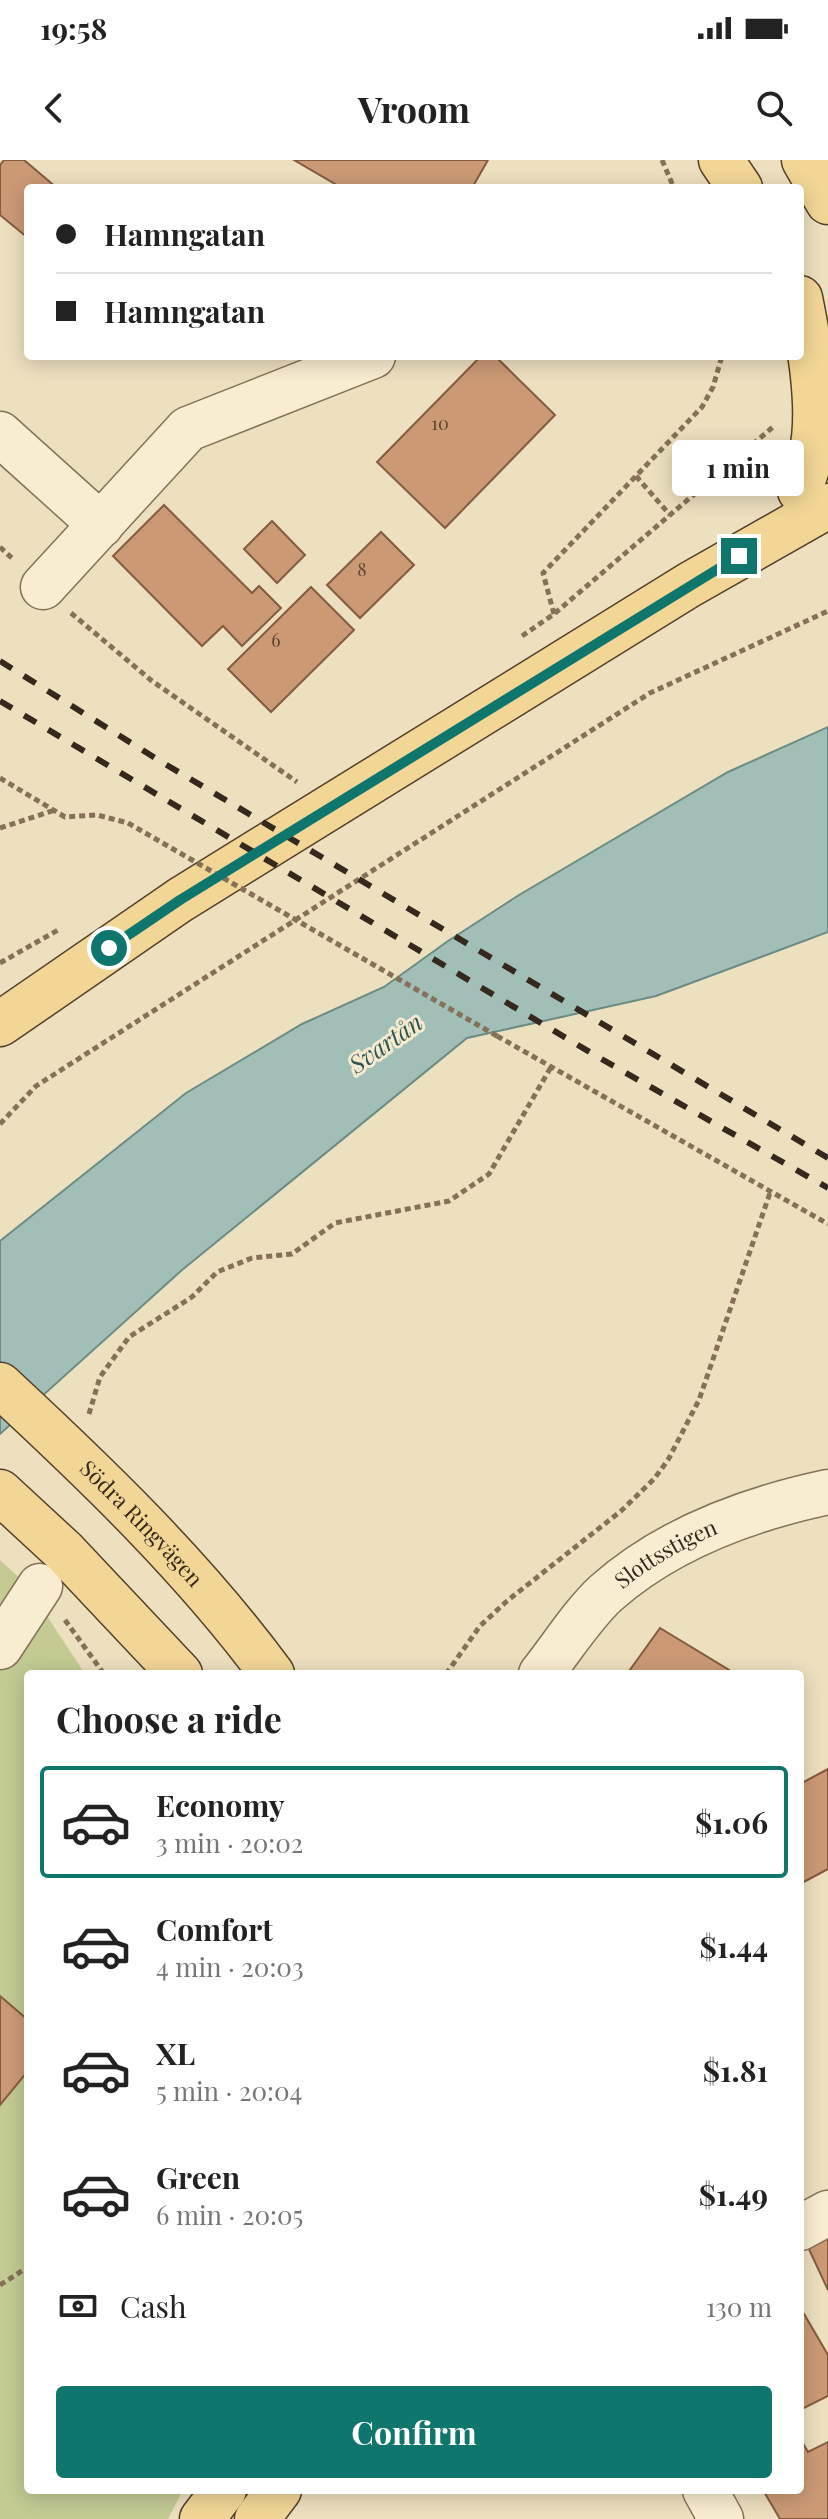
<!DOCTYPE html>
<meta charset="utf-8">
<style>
:root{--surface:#fff;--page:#f6f6f6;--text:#222;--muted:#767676;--line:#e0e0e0;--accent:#0f766e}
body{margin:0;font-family:"Playfair Display",serif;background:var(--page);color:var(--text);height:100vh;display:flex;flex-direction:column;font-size:30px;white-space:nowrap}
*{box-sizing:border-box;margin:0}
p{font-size:26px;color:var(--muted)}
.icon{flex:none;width:44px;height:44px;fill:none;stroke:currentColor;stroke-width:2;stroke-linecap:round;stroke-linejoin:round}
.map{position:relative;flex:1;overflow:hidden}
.side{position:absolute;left:24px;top:1510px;width:780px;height:824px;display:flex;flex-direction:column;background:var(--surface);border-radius:8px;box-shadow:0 4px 20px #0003}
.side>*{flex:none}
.banner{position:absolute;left:24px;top:24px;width:780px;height:176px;border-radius:8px;box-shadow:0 4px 20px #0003;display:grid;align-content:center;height:176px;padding:0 32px;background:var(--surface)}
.end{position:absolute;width:36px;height:36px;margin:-18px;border:10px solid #0f766e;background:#fff;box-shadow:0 0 0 4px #fff}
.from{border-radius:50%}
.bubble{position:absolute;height:56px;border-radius:8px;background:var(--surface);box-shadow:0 4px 20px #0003;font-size:26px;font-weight:700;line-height:56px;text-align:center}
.banner b{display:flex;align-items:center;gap:28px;height:76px;font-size:30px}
.banner b+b{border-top:2px solid var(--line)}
.banner i{width:20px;height:20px;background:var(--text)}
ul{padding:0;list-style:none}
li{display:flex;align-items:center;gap:24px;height:112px;margin:0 16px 12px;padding:0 16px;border:4px solid transparent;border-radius:8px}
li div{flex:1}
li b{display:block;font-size:30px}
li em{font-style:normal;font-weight:700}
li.current{border-color:var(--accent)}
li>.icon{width:72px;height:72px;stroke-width:1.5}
h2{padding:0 32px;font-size:36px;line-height:96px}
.pay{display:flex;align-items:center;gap:20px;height:88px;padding:0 32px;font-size:30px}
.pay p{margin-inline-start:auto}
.button{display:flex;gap:16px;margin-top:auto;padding:16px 32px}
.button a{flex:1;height:92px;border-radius:8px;background:var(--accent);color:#fff;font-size:32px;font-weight:700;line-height:92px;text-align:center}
.status{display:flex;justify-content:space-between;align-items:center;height:56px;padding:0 40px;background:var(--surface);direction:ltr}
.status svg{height:22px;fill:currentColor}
header{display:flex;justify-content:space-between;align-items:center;height:104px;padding:0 32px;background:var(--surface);font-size:36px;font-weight:700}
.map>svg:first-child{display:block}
.green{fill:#c3cb93}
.water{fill:#a2bfb7;stroke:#6a8c84;stroke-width:2}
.building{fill:#cb9a75;stroke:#845b3e;stroke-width:2}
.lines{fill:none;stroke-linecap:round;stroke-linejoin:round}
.minor-casing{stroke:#857157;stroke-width:47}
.major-casing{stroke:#533f2c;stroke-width:47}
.path{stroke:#857157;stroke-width:5;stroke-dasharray:6 4;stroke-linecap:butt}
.minor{stroke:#f8edd1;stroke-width:44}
.major{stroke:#f1d696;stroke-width:44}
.rail{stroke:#35281c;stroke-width:6;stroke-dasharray:14 14;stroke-linecap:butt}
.path-bridge{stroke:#857157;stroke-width:5;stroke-dasharray:6 4;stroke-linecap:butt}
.route{stroke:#0f766e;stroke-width:10}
.labels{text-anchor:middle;stroke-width:6;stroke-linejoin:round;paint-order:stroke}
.number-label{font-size:18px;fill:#5a4432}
.street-label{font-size:22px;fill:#35281c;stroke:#f5eace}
.water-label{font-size:24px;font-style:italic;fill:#2b5453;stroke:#f5eace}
</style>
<div class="status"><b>19:58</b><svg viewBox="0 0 49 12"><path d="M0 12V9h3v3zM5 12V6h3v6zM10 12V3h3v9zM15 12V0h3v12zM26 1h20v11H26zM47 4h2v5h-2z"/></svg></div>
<header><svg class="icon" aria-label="back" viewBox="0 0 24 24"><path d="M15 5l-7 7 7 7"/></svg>Vroom<svg class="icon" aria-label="search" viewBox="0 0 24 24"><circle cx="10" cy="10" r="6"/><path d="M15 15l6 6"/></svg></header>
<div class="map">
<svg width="828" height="2359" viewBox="0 0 828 2359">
<rect width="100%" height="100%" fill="#ede0bf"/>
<!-- green -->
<path class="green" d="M0 1400 26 1424 85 1514H28V2330H183L168 2359H0Z"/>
<!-- water -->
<path class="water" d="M828 567V772L656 836 467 878 182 1110 0 1274V1081L186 933 302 864 384 827 448 781 519 735 728 612Z"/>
<!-- building -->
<path class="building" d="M4 0H24L57 28H28V78L0 55V5Z
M294 0H488L472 28H342Z
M481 196H495L555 255 445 368 377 302Z
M164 345 252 433 259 426 281 448 242 486 223 466 202 486 113 396Z
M272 361 305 395 277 423 244 389Z
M381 372 414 405 360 458 327 425Z
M311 427 354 470 271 552 228 509Z
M660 1468 729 1510 727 1514H627Z
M828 1609V1709L800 1724V1624Z
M0 1836 28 1860V1911L0 1945Z
M828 2076V2130L807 2085Z
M800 2147 828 2195V2236L800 2250Z
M800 2278 808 2292 828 2282V2359H780L763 2330H800Z"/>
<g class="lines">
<defs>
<g id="minor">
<path d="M0 274 101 365"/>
<path d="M43 427 188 269 373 196"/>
<path d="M0 1487 40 1426"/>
<path id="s1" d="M541 1514C561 1489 583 1454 606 1433 668 1378 748 1349 828 1332"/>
<path d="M800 2068 828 2053"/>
<path d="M705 2330 721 2359"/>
</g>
<g id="major">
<path d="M721 0 740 28"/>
<path d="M804 0 828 42"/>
<path d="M800 331C803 319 808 307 811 295 822 250 809 182 800 138"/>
<path d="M0 864 180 740 689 425 828 346"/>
<path id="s2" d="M0 1225C97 1315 193 1407 272 1514"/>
<path d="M0 1332 65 1392 180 1514"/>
<path d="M202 2359 224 2330"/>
<path d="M257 2359 279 2330"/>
</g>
</defs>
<!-- minor casing -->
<use href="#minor" class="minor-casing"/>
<!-- major casing -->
<use href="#major" class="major-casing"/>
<!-- path -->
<path class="path" d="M662 0 674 28
M636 316 670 355
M0 387 14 400
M71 453 152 521 297 622
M554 454 543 413 702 247 713 227 722 196
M522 476 554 454 773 267
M0 618 65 657 97 655 128 663
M0 668 55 650
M0 803 58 770
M497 876 828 1064
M0 964 36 926 650 533 828 451
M89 1254 100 1217 129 1177 192 1137 217 1112 252 1098 292 1094 335 1063 449 1041 489 1014 551 907
M65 1460 104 1514
M446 1514 480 1466 507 1441 621 1351 654 1319 668 1300 699 1240 771 1030
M0 2125 28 2107"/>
<!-- minor -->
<use href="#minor" class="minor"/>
<!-- major -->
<use href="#major" class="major"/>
<!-- rail -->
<path class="rail" d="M0 501 160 601 828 998
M0 541 598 897 828 1028"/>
<!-- path-bridge -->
<path class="path-bridge" d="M128 663 497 876"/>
</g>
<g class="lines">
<!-- route -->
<path class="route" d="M109 788 180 740 739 396"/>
</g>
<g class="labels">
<!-- number labels -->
<g class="number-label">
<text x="440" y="270">10</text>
<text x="362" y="416">8</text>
<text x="276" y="487">6</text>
</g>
<!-- street labels -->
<g class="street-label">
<text dy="8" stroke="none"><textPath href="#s2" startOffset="198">Södra Ringvägen</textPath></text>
<text dy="8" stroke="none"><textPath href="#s1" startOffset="176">Slottsstigen</textPath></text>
</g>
<!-- water labels -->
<g class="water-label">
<text transform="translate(386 884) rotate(-35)" y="8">Svartån</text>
</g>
</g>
</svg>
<i class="end from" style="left:109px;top:788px"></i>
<i class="end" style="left:739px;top:396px"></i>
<div class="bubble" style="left:672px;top:280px;width:132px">1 min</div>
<div class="banner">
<b><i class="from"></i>Hamngatan</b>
<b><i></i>Hamngatan</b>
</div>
<section class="side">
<h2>Choose a ride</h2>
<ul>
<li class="current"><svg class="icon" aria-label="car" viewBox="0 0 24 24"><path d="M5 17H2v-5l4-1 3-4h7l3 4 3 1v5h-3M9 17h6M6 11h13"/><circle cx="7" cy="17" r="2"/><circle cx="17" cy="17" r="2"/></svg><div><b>Economy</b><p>3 min · 20:02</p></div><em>$1.06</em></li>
<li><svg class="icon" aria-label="car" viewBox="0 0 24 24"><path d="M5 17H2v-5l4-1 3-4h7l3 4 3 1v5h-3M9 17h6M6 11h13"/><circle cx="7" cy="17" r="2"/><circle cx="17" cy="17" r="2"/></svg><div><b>Comfort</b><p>4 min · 20:03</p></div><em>$1.44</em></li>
<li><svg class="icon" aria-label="car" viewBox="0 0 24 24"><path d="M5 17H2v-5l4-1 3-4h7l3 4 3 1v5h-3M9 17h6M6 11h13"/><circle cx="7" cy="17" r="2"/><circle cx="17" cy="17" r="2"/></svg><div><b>XL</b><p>5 min · 20:04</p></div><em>$1.81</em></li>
<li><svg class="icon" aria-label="car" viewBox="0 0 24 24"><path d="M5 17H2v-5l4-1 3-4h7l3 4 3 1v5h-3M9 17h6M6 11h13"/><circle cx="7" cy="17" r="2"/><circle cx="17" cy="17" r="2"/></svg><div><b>Green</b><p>6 min · 20:05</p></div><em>$1.49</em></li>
</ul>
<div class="pay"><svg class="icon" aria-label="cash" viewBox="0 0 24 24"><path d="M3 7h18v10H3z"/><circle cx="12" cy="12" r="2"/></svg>Cash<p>130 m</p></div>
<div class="button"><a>Confirm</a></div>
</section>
</div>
